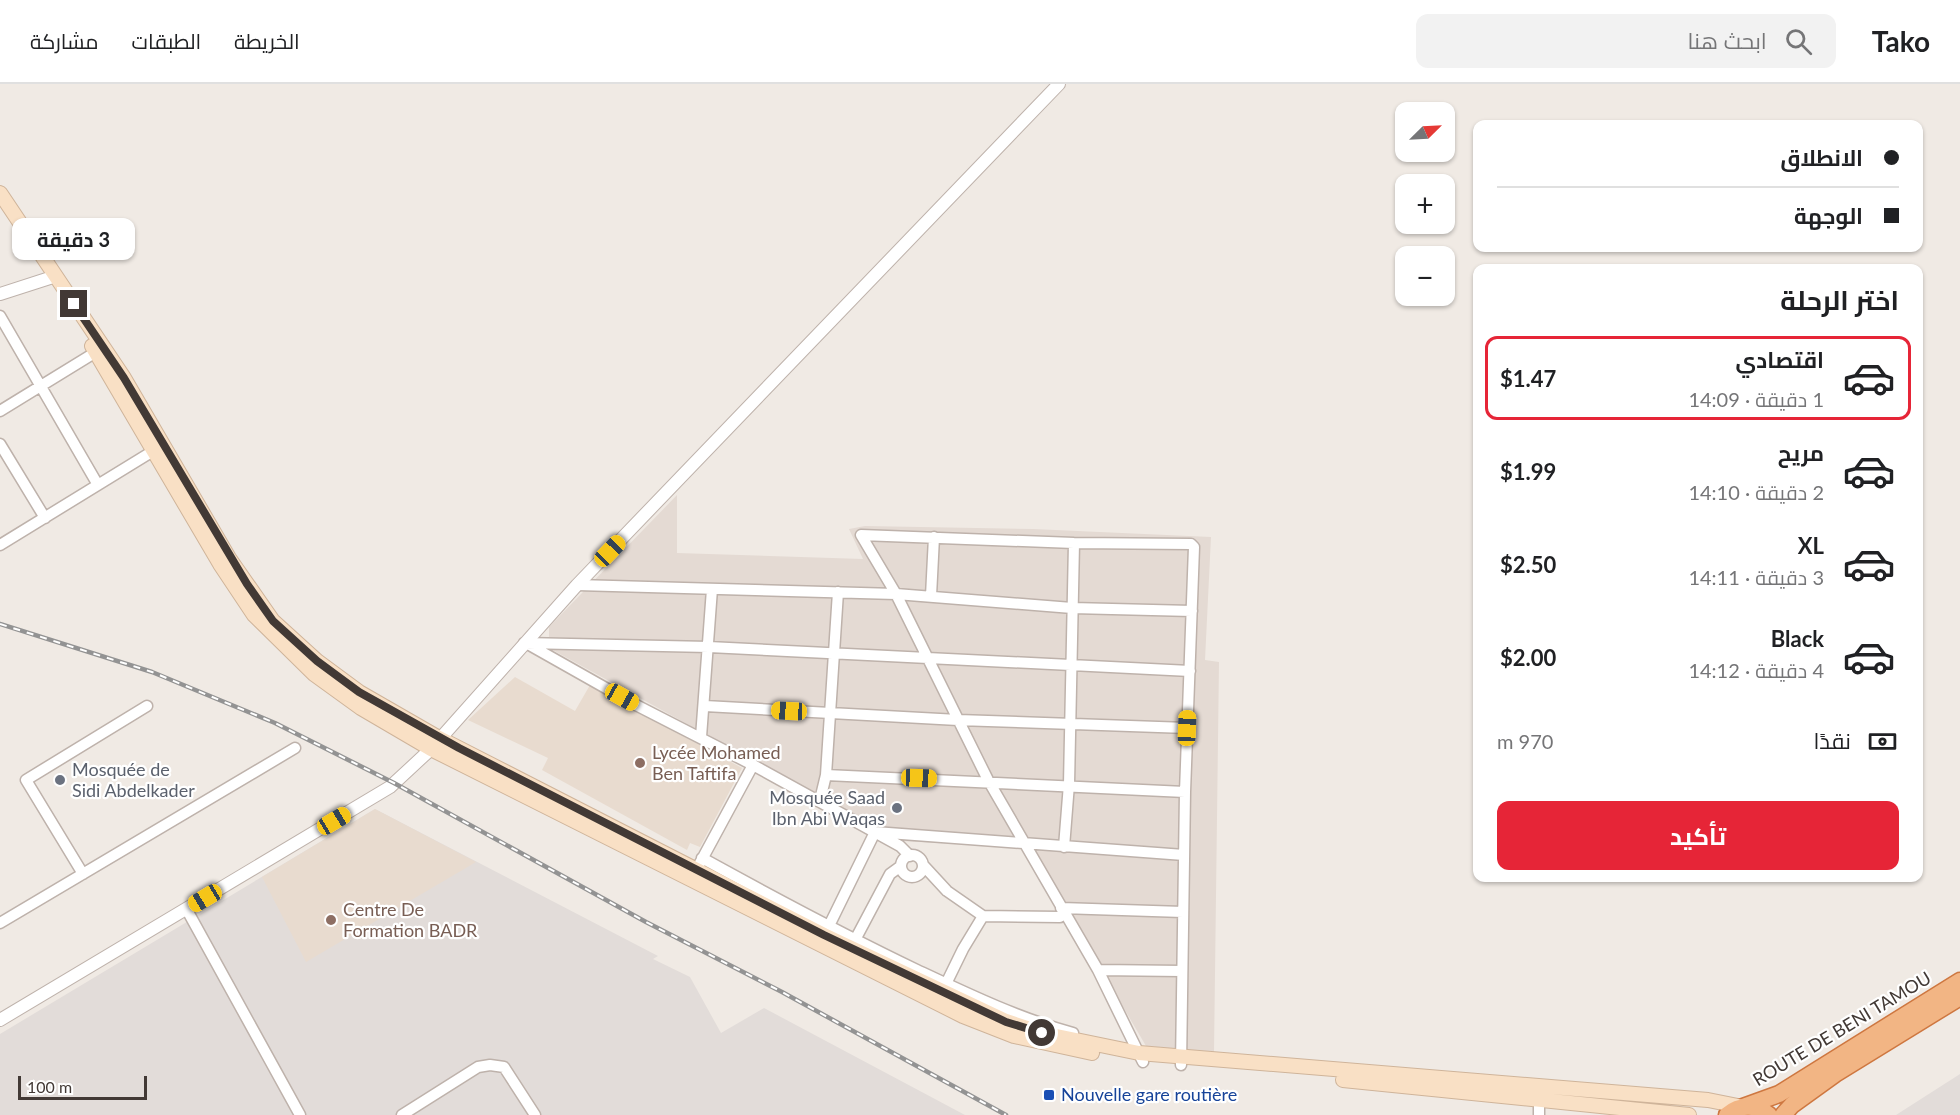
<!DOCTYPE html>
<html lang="ar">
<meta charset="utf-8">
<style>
:root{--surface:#fff;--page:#f2f2f2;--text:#202124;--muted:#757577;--line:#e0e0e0;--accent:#e62537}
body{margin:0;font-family:Lato,Cairo,sans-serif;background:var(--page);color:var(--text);direction:rtl;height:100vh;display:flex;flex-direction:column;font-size:22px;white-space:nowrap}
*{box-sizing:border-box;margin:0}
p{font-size:20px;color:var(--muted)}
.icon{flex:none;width:33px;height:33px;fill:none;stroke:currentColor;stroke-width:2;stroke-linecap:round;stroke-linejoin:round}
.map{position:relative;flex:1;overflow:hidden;direction:ltr}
.drawer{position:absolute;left:1473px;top:180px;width:450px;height:618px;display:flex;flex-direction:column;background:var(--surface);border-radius:12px;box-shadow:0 2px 4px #0004;direction:rtl}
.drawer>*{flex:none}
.banner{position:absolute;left:1473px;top:36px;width:450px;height:132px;border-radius:12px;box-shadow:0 2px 4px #0004;direction:rtl;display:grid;align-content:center;height:132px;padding:0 24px;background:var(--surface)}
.needle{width:39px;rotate:66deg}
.controls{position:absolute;left:1395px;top:18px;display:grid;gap:12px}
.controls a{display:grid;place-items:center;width:60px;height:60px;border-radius:12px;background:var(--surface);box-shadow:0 2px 4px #0004;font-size:30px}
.scale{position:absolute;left:18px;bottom:15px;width:129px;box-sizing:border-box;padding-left:6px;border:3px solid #423935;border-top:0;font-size:16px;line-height:21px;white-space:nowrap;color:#423935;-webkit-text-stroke:4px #fff;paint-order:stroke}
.end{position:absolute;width:27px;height:27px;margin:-14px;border:8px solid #423935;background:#fff;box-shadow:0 0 0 3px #fff}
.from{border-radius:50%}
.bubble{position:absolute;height:42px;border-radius:12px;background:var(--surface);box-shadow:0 2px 4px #0004;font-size:20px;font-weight:700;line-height:42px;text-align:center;direction:rtl}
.car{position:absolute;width:18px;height:36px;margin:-18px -9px;border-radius:8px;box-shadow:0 0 4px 2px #0007;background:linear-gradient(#f5c518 24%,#345 0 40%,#f5c518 0 76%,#345 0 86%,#f5c518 0)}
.banner b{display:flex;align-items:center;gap:21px;height:57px;font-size:22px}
.banner b+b{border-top:2px solid var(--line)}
.banner i{width:15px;height:15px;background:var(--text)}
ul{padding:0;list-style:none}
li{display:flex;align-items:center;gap:18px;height:84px;margin:0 12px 9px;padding:0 12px;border:3px solid transparent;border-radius:12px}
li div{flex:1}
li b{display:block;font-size:22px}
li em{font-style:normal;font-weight:700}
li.on{border-color:var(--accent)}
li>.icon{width:54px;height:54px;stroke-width:1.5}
h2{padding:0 24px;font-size:27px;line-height:72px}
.pay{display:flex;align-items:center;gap:15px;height:66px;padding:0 24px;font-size:22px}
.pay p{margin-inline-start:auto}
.primary-button{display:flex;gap:12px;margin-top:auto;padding:12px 24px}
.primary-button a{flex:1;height:69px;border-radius:12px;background:var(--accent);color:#fff;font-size:24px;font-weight:700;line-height:69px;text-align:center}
header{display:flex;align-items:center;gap:36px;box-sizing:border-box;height:84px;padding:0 30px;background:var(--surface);border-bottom:2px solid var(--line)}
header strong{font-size:28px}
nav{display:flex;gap:33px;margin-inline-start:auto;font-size:21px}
.search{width:420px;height:54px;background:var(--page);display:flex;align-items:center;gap:15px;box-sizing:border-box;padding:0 21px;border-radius:12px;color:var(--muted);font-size:22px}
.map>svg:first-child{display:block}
.residential{fill:#e4dad3}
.industrial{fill:#e2dcd9}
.education{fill:#e8dbcf}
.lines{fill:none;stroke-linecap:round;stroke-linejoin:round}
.minor-casing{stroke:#beb2ab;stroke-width:13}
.tertiary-casing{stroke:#beb2ab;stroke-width:14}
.secondary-casing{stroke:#cfb49a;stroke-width:16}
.trunk-casing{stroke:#ce7740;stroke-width:19}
.minor{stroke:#fff;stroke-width:10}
.tertiary{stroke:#fff;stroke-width:12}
.secondary{stroke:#f9e0c5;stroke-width:14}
.trunk{stroke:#f2b584;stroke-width:16}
.rail-casing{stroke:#939393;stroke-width:4.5}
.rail{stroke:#fff;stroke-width:2;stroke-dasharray:7;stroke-linecap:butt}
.route{stroke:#423935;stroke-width:8}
.education-dot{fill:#8d6e63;stroke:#fff;stroke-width:2}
.worship-dot{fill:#6b7280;stroke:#fff;stroke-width:2}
.transit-dot{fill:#1a4fb4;stroke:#fff;stroke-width:2}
.labels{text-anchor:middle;stroke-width:4.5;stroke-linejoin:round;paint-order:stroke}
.education-label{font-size:18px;fill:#785e54;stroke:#fff;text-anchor:start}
.worship-label{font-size:18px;fill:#5b616d;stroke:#fff;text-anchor:start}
.street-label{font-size:18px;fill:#423935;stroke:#fff}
.transit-label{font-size:18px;fill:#164399;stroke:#fff;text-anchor:start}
</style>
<header>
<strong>Tako</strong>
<div class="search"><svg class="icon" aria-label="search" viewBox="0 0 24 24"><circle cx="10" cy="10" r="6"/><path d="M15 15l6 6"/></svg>ابحث هنا</div>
<nav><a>الخريطة</a><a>الطبقات</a><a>مشاركة</a></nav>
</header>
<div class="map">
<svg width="1960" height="1031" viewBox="0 0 1960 1031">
<rect width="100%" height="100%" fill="#f0eae4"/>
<!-- residential -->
<path class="residential" d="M677 411V469L863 475 849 445 865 442 1033 445 1211 453 1205 576 1219 578 1214 968 1146 962 1030 764 900 757 549 564V543Z"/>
<!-- industrial -->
<path class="industrial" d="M375 725 658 872 653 875 690 893 721 949 764 924 965 1031H0V950Z
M1960 990V1031H1896Z"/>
<!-- education -->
<path class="education" d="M515 593 575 627 590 601 742 684 700 763 690 759 687 766 542 686 548 674 468 636Z
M375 725 476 778 306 878 262 793Z"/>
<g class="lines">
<defs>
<path id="minor" d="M0 232 98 401
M0 327 96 268
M0 360 45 434
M0 461 158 364
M577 501 896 510 1072 524 1192 527
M931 512 934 453
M524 559 709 563 1190 587
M526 559 634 620 753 681
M705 622 958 636 1187 644
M701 653 712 505
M826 691 1185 708
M820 716 826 691 838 508
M875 748 1184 771
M1064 763 1069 700 1074 459
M901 782a11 11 0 1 1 22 0a11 11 0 1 1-22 0Z
M702 774C773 813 844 851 917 886 968 910 1018 934 1073 949
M700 779 753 681 900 762 910 772
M923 781 947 807 983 832 1060 833
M83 790 26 696 147 622
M1061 824 1183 828
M187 826 300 1031
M0 839 295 664
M825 850 875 748
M855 856 890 790 901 782
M1098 886 1182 887
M943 906 963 865 983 832
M1143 978 1098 886 988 696 896 510 861 451 1074 459 1191 460 1194 463 1185 708 1181 981
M1539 1009V1031
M402 1031 478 983 490 981 504 983 535 1031"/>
<path id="tertiary" d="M0 210 56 192
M0 936 390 703 431 665 577 501 1059 0"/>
<path id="secondary" d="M0 109 124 294 229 474 273 537 317 577 359 608 439 654 824 851 1006 937 1042 949 1139 969 1708 1016 1743 1023
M92 262 220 480 254 531 314 590 361 624 431 665 963 932 1014 952 1092 969
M1343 996 1689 1031"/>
<path id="trunk" d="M1743 1023 1779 1010 1960 897
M1727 1031C1740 1020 1756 1020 1769 1031
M1783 1031 1792 1021 1835 990 1960 913"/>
</defs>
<!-- minor casing -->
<use href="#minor" class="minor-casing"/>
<!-- tertiary casing -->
<use href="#tertiary" class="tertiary-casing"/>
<!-- secondary casing -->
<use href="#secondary" class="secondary-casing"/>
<!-- trunk casing -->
<use href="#trunk" class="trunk-casing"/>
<!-- minor -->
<use href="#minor" class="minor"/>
<!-- tertiary -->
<use href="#tertiary" class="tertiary"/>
<!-- secondary -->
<use href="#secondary" class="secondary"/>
<!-- trunk -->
<use href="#trunk" class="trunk"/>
<defs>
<path id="rail" d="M0 540 152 588 275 639 394 699 646 838 782 908 1006 1031"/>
</defs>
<!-- rail casing -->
<use href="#rail" class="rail-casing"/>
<!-- rail -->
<use href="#rail" class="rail"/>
</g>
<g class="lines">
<!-- route -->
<path class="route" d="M74 220 124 294 247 500 273 537 317 577 359 608 459 664 824 851 1006 938 1042 949"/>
</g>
<!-- markers -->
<g class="education-dot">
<circle cx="640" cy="679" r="6"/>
<circle cx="331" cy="836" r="6"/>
</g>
<g class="worship-dot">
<circle cx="60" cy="696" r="6"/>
<circle cx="897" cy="724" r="6"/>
</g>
<rect class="transit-dot" x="1043" y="1005" width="12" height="12" rx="3"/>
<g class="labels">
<!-- education labels -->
<g class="education-label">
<text x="652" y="675">Lycée Mohamed<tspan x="652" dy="21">Ben Taftifa</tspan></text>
<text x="343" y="832">Centre De<tspan x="343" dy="21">Formation BADR</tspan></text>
</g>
<!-- worship labels -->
<g class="worship-label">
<text x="72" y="692">Mosquée de<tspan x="72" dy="21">Sidi Abdelkader</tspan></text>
<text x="885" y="720" text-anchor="end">Mosquée Saad<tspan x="885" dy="21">Ibn Abi Waqas</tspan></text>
</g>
<!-- street labels -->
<g class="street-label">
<text transform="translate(1842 945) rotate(-31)" y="6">ROUTE DE BENI TAMOU</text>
</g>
<!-- transit labels -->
<g class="transit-label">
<text x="1061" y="1017">Nouvelle gare routière</text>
</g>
</g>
</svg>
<div class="controls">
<a><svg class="needle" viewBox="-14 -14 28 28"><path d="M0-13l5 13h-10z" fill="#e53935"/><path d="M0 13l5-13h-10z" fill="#757577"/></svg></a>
<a>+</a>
<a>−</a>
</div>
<div class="scale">100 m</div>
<i class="end from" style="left:1042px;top:949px"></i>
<i class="end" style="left:74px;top:220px"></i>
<div class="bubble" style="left:12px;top:134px;width:123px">3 دقيقة</div>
<i class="car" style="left:610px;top:467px;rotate:44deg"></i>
<i class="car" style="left:622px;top:613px;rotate:119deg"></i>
<i class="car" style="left:789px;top:627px;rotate:273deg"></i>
<i class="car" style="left:1187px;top:644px;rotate:2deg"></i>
<i class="car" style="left:919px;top:694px;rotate:92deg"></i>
<i class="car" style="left:334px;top:737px;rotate:59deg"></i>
<i class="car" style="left:205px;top:814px;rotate:239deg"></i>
<div class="banner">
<b><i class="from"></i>الانطلاق</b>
<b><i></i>الوجهة</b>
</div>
<section class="drawer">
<h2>اختر الرحلة</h2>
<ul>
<li class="on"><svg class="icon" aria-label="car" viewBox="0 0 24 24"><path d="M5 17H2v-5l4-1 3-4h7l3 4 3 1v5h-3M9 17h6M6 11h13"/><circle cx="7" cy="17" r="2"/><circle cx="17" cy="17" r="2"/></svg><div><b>اقتصادي</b><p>1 دقيقة · 14:09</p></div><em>$1.47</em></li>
<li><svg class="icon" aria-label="car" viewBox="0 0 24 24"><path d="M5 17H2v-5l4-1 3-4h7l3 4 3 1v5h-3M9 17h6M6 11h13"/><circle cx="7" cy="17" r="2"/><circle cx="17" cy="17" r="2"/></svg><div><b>مريح</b><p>2 دقيقة · 14:10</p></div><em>$1.99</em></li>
<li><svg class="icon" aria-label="car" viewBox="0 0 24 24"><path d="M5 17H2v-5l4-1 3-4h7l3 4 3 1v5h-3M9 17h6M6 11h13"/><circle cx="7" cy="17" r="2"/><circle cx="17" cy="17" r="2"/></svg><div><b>XL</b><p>3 دقيقة · 14:11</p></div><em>$2.50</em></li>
<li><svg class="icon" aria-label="car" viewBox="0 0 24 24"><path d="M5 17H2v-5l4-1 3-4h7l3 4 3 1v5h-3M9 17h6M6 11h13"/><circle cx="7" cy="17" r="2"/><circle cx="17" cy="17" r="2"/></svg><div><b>Black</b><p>4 دقيقة · 14:12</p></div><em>$2.00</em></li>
</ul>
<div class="pay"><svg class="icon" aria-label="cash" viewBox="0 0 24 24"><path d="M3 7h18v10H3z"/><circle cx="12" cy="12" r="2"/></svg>نقدًا<p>970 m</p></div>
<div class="primary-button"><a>تأكيد</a></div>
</section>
</div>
